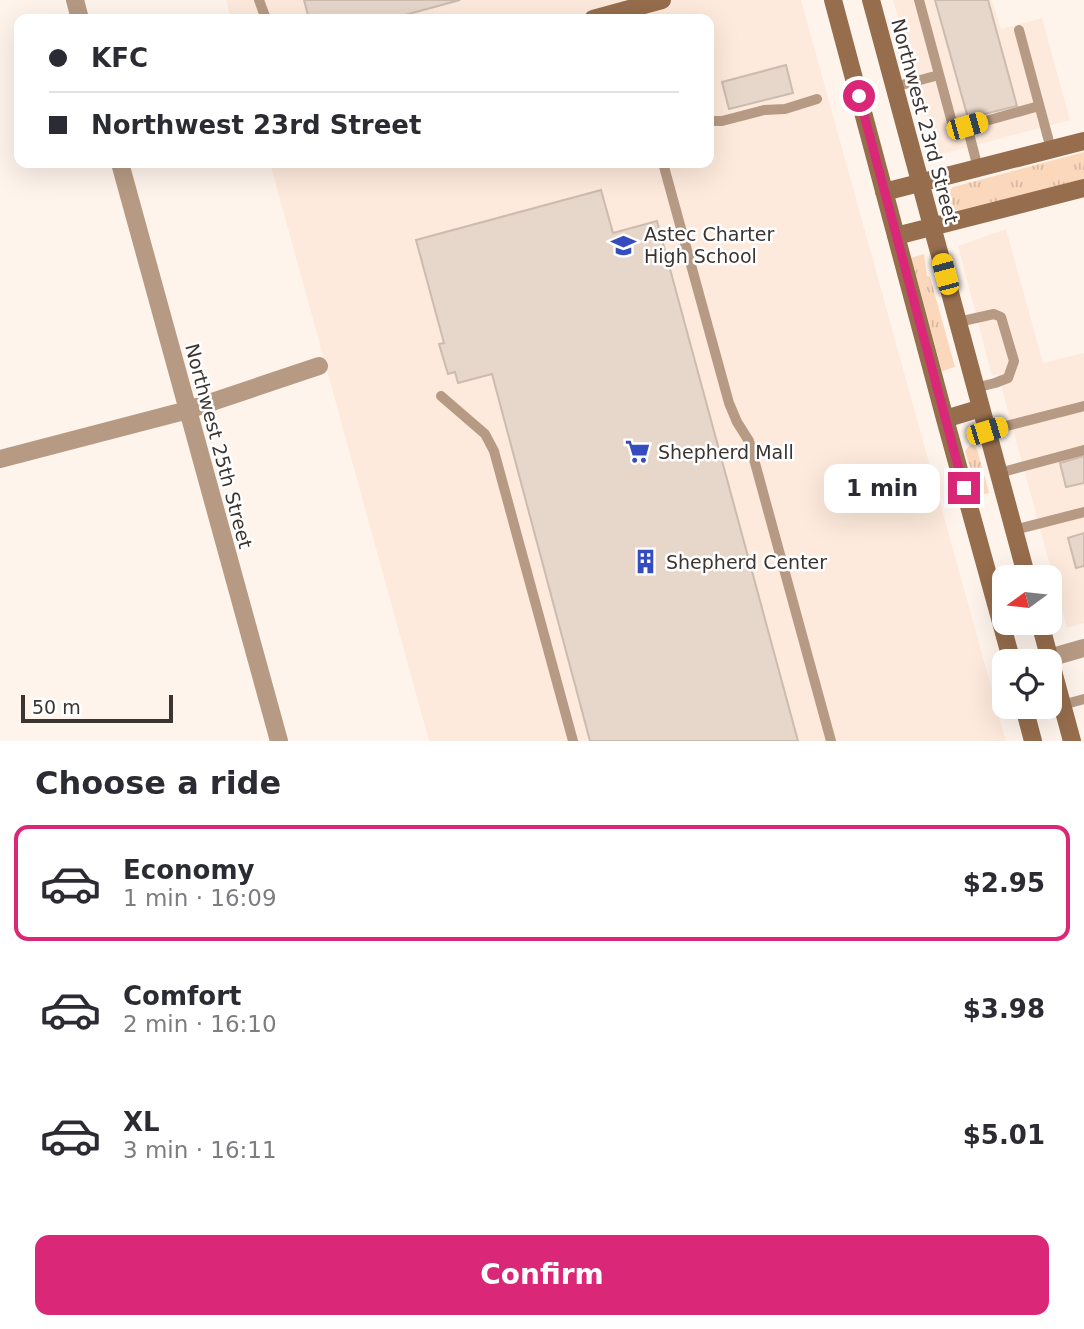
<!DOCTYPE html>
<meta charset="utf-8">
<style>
:root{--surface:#fff;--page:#f7f7f7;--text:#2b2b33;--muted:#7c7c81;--line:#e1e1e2;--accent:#db2777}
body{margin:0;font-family:"DejaVu Sans",sans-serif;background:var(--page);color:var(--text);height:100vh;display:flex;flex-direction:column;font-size:26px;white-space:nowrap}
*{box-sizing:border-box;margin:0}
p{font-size:23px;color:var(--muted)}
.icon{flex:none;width:38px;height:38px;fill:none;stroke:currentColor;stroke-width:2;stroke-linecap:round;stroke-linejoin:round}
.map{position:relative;height:741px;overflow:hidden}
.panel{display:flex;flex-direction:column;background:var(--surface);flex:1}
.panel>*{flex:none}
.hud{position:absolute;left:14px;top:14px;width:700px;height:154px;border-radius:14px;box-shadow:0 7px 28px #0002;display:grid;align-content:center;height:154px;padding:0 35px;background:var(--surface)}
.needle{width:46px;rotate:255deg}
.tools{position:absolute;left:992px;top:565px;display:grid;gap:14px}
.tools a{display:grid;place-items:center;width:70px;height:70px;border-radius:14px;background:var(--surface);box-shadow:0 7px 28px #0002;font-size:35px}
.scale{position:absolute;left:21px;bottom:18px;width:152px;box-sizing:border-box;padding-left:7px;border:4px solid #3b3430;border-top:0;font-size:19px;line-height:24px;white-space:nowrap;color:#3b3430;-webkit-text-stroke:5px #fff;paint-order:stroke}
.end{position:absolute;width:32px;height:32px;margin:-16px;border:9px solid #db2777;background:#fff;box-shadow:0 0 0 4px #fff}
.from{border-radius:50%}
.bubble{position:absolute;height:49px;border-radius:14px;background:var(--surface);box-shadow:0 7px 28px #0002;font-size:23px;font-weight:800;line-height:49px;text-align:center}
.car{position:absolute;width:21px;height:42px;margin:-21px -10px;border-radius:9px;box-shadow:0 0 5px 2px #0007;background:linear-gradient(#f5c518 24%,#345 0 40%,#f5c518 0 76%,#345 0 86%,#f5c518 0)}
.hud b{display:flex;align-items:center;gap:24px;height:66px;font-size:26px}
.hud b+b{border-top:2px solid var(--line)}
.hud i{width:18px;height:18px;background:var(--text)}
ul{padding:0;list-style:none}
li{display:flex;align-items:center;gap:21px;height:116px;margin:0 14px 10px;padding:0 21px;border:4px solid transparent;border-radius:14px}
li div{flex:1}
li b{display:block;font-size:26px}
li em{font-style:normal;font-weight:800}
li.active{border-color:var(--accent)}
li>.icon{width:63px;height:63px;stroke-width:1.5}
h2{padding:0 35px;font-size:32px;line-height:84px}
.primary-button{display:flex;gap:14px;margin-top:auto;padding:14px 35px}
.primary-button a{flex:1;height:80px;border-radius:14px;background:var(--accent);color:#fff;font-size:28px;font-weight:800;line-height:80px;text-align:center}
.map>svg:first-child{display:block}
.built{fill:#fdeadc}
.grass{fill:url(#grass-tufts)}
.building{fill:#e7d6ca;stroke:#ccbbaf;stroke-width:2}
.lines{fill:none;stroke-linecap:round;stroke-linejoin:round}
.lane{stroke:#b69a84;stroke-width:10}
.street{stroke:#b69a84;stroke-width:18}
.secondary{stroke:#966d4d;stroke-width:18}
.route{stroke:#db2777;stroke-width:9}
.labels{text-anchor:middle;stroke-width:5;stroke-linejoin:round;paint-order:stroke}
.street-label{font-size:19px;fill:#3b3430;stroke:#fff}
.poi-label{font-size:19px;fill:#3b3430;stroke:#fff;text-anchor:start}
</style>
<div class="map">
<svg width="1084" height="741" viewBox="0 0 1084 741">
<defs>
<pattern id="grass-tufts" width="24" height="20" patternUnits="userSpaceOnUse" patternTransform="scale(1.75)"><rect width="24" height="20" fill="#fbd7bc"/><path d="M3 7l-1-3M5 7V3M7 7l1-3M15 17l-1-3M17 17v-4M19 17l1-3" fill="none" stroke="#d8b9a2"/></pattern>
</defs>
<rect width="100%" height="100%" fill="#fef4ec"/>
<!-- built -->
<path class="built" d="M226 0H801L1006 741H429L270 163H709V19H231Z
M893 0H992L1001 29 1042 18 1070 120 938 155Z
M1006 229 1043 363 1084 353V623L1067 628 998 374 992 376 958 246Z"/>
<!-- grass -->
<path class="grass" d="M1084 152V179L960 210H955C944 203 944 195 953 187Z
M924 254 927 276 930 277 955 367 942 371 911 258Z
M970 445H973L977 449 989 493 984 494 971 470 965 451Z"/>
<!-- building -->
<path class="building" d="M304 0H460L390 19H309Z
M935 0H988L1017 106 968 118Z
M786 65 793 93 729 109 722 82Z
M601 190 613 233 657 221 798 741H590L492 374 458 383 455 372 448 374 439 344 444 343 416 240Z
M1084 456V483L1066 487 1060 463Z
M1084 533V566L1076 568 1068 538Z"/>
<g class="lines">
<!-- lane -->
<path class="lane" d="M259 0 266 19
M919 0 954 130 1039 106
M1019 30 1051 149
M894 87 939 75
M709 121H722L764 110 785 109 817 99
M967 126 978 168
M663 163 729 403 737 422 749 441 831 741
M958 322 994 314 1001 317 1014 361 1008 378 995 383 975 388
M441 396 485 434 494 451 573 741
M987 431 1084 406
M999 473 1084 450
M1014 530 1084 512
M1062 705 1084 699"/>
<!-- street -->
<path class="street" d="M75 0 80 19
M120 163 279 741
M0 459 188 410 319 366
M1035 662 1084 648"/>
<!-- secondary -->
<path class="secondary" d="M833 0 945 419 1012 662
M871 0 1027 578
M593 19 662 0
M884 192 1084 141
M896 236 1084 188
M945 419 981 408
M1040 623 1072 741
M1024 707 1033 741"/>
</g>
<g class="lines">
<!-- route -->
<path class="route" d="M859 96 964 488"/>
</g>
<!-- icons -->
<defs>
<symbol id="school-bare" viewBox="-9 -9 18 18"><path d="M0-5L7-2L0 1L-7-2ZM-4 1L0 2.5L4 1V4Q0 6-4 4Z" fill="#344cbe" stroke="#fff" stroke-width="2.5" paint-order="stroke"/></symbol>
<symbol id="supermarket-bare" viewBox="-9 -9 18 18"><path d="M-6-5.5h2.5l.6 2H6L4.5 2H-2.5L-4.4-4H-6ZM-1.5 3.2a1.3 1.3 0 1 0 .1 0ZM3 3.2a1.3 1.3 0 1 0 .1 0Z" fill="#344cbe" stroke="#fff" stroke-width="2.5" paint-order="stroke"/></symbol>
<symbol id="building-bare" viewBox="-9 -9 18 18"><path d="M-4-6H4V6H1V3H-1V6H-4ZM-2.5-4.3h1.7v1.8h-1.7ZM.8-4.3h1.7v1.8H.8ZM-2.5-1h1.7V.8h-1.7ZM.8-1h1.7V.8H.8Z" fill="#344cbe" stroke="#fff" stroke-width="2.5" paint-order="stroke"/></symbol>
</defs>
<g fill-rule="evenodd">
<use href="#school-bare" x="606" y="228" width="35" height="35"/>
<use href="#supermarket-bare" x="620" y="434" width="35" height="35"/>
<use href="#building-bare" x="628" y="544" width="35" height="35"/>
</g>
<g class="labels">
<!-- street labels -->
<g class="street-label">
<text transform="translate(925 121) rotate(75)" y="7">Northwest 23rd Street</text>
<text transform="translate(219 446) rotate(75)" y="7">Northwest 25th Street</text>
</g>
<!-- poi labels -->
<g class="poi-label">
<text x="644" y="241">Astec Charter<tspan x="644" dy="22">High School</tspan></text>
<text x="658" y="459">Shepherd Mall</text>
<text x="666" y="569">Shepherd Center</text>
</g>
</g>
</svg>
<div class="tools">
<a><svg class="needle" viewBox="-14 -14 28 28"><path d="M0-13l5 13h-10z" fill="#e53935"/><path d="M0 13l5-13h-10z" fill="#7c7c81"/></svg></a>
<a><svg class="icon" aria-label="locate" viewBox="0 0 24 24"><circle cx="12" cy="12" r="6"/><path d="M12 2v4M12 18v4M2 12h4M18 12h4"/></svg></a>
</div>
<div class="scale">50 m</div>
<i class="end from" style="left:859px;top:96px"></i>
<i class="end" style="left:964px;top:488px"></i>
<div class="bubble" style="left:824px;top:464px;width:116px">1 min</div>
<i class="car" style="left:967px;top:126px;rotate:74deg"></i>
<i class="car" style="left:945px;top:274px;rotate:345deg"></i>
<i class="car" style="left:987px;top:431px;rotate:73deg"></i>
<div class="hud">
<b><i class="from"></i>KFC</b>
<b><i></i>Northwest 23rd Street</b>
</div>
</div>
<section class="panel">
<h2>Choose a ride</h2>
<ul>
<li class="active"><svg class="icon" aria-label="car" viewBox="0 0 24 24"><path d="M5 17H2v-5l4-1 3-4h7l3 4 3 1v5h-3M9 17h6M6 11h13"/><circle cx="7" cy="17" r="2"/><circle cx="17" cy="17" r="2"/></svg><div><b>Economy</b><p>1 min · 16:09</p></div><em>$2.95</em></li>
<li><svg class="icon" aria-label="car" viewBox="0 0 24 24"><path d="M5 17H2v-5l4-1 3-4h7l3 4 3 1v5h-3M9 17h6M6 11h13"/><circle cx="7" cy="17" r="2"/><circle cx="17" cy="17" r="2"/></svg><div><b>Comfort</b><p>2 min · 16:10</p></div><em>$3.98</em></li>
<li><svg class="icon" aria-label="car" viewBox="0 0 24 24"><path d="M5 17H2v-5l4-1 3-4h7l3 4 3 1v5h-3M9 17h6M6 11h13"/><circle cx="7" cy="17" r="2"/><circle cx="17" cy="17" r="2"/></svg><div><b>XL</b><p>3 min · 16:11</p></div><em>$5.01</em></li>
</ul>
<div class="primary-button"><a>Confirm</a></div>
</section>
